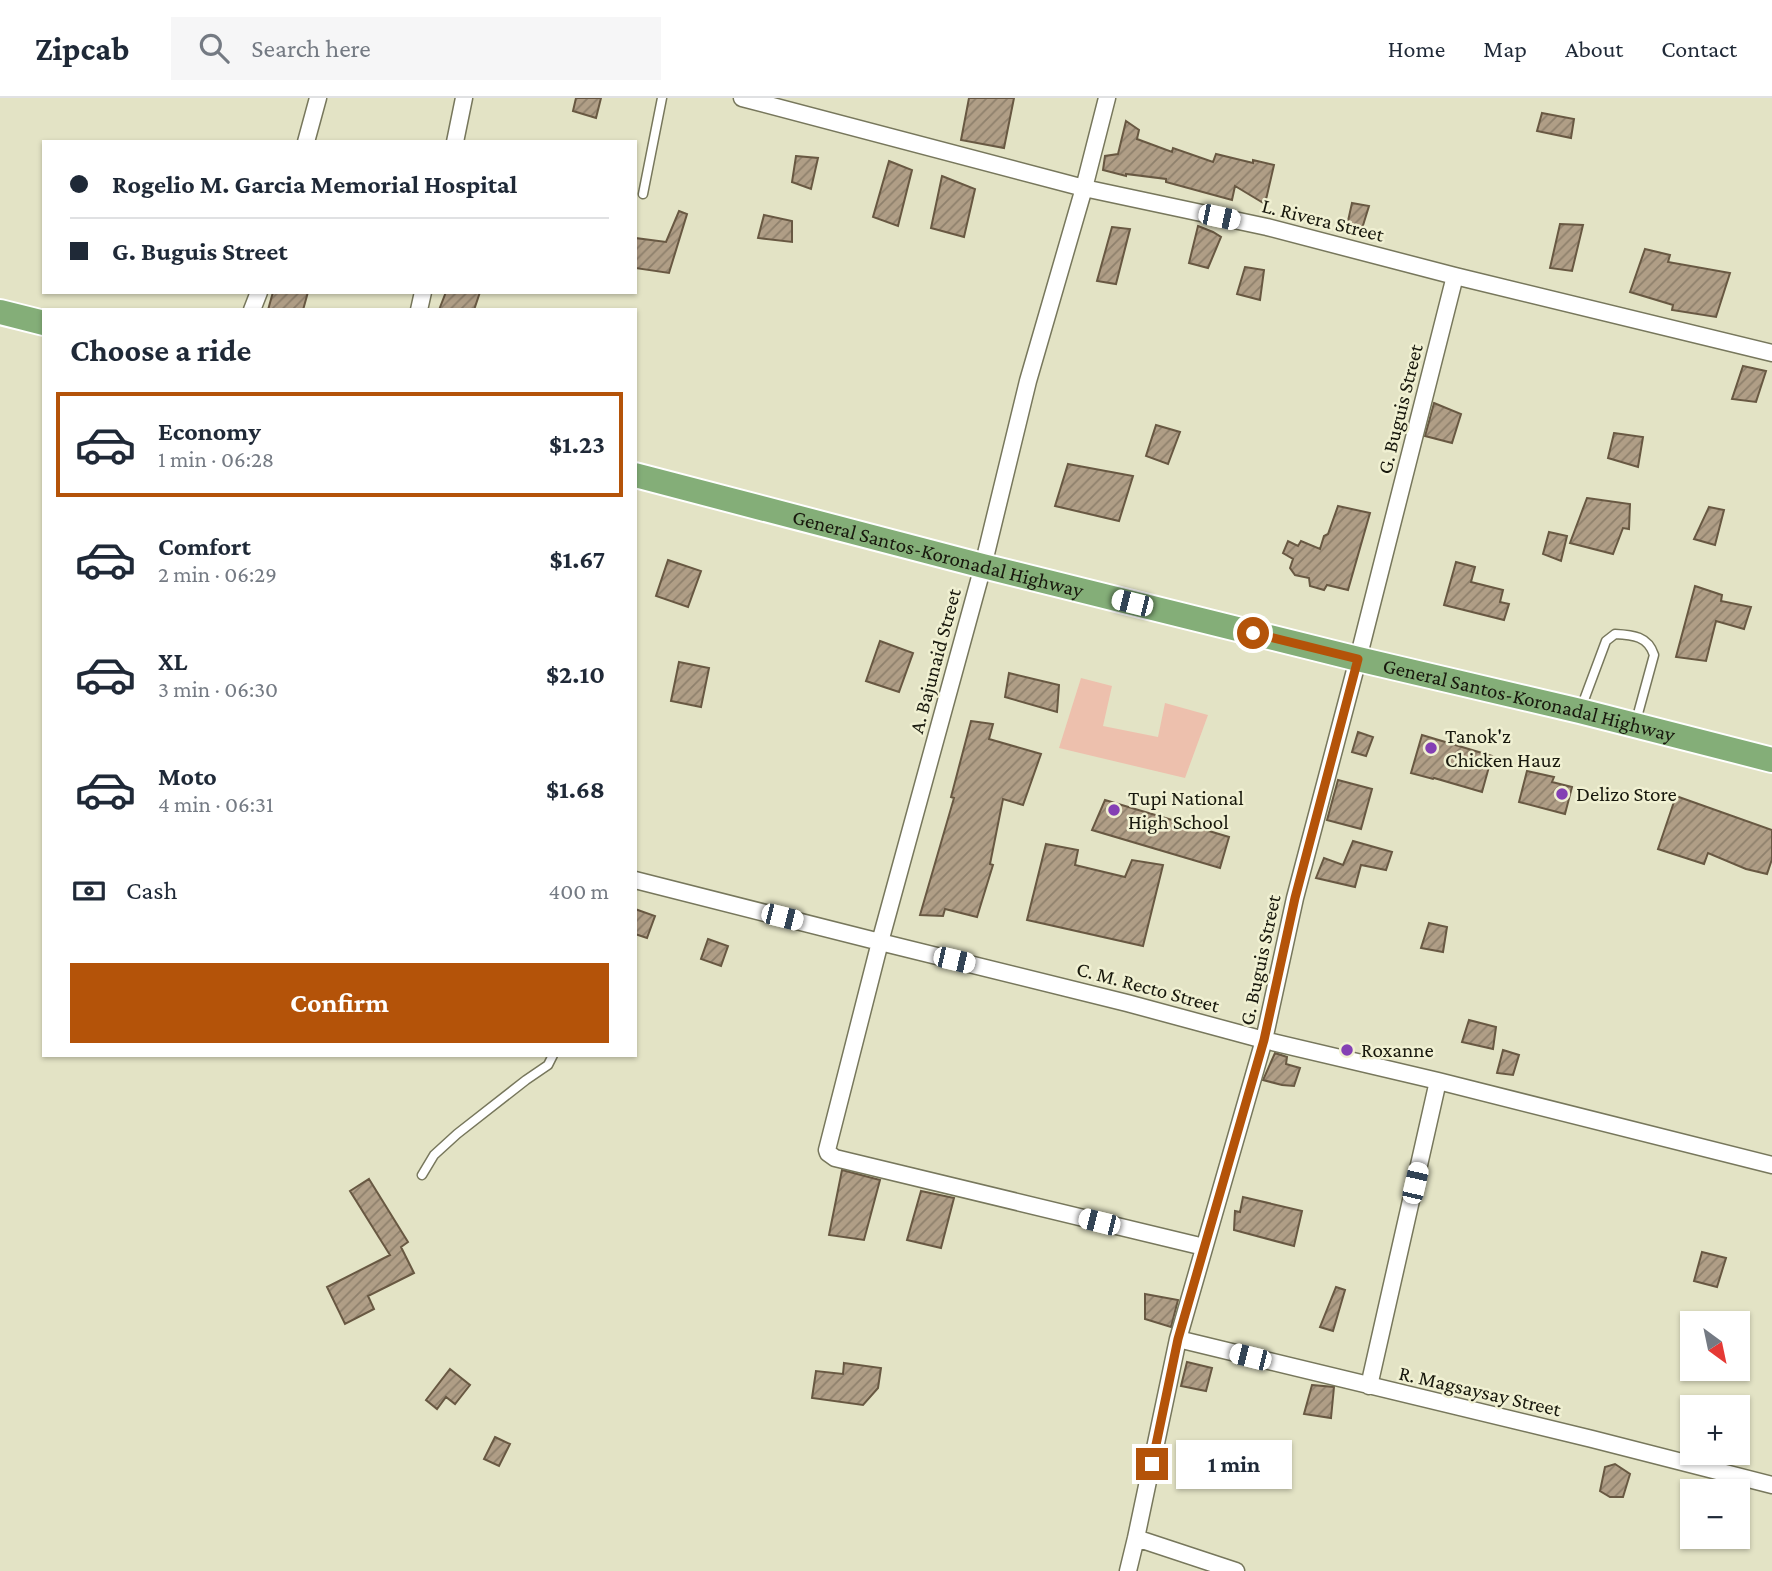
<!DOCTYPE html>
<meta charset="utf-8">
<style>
:root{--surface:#fff;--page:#f6f6f7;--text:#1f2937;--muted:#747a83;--line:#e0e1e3;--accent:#b45309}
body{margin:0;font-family:"Crimson Pro",serif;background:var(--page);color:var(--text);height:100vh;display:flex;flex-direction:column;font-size:26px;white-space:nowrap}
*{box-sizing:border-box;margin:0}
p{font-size:23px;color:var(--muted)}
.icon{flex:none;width:38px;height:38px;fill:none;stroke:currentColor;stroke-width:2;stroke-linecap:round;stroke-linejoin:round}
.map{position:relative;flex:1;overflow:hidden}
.sheet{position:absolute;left:42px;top:210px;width:595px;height:749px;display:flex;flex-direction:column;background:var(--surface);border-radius:0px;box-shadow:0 2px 5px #0004}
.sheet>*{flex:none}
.hud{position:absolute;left:42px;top:42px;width:595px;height:154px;border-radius:0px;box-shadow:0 2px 5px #0004;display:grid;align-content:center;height:154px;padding:0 28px;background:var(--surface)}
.needle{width:46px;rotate:147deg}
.buttons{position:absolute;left:1680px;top:1213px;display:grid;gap:14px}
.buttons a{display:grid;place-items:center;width:70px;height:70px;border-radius:0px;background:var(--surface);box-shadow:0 2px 5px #0004;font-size:35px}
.end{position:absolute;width:32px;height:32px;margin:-16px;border:9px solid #b45309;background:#fff;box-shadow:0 0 0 4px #fff}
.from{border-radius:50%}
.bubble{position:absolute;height:49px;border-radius:0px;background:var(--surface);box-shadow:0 2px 5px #0004;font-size:23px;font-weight:700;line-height:49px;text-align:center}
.car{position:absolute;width:21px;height:42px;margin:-21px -10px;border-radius:9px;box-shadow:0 0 5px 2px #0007;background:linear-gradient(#fff 24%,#345 0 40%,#fff 0 76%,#345 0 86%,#fff 0)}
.hud b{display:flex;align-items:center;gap:24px;height:66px;font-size:26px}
.hud b+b{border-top:2px solid var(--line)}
.hud i{width:18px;height:18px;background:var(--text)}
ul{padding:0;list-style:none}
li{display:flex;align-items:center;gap:21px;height:105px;margin:0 14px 10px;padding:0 14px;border:4px solid transparent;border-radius:0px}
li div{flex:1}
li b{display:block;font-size:26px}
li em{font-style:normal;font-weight:700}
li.active{border-color:var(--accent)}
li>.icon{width:63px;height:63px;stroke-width:1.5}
h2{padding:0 28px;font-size:32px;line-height:84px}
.pay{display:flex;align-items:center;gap:18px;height:77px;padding:0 28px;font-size:26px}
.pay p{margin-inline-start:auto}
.button{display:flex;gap:14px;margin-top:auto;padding:14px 28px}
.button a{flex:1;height:80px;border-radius:0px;background:var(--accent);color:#fff;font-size:28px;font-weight:700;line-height:80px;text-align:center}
header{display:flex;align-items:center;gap:42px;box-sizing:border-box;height:98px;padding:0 35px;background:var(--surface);border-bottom:2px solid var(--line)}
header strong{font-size:33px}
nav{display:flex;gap:38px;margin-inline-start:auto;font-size:24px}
.search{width:490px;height:63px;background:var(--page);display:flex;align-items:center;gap:18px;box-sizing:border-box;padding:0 24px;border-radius:0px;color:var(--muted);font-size:26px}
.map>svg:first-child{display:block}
.green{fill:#edc0ad}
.building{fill:url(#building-hatch);stroke:#685842;stroke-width:2}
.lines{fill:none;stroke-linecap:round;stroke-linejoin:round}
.service-casing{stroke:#77775c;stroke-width:11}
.minor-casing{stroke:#77775c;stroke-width:19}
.trunk-casing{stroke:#fff;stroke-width:28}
.service{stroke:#fff;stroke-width:8}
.minor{stroke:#fff;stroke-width:16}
.trunk{stroke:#84ae78;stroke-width:24}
.route{stroke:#b45309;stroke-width:9}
.poi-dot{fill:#8440b4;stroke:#f0f0d2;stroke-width:2.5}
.labels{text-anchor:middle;stroke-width:5;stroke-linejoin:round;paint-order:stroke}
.street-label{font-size:21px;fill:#18180d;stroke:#f0f0d2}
.poi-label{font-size:21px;fill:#18180d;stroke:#f0f0d2;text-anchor:start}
</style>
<header>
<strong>Zipcab</strong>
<div class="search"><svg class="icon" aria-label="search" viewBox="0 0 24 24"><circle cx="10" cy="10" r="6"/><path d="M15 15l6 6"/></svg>Search here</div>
<nav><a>Home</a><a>Map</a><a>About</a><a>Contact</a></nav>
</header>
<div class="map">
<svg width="1772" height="1473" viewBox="0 0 1772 1473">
<defs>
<pattern id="building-hatch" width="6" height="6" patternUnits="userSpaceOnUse" patternTransform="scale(1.75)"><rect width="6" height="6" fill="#b09e86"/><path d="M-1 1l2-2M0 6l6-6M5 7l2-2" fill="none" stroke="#8e806c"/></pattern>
</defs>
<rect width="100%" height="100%" fill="#e3e3c5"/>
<!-- green -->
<path class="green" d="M1081 580 1112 588 1103 628 1158 639 1165 605 1208 617 1185 680 1059 650Z"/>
<!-- building -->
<path class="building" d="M576 0H601L596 20 573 13Z
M969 0H1014L1004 50 961 42Z
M1542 15 1574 21 1571 40 1537 33Z
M1126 23 1139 32 1137 41 1172 54 1173 50 1213 64 1216 56 1253 65V62L1274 67 1265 106 1235 88 1232 102 1166 84V81L1126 76V78L1103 72 1105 58 1118 56Z
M796 58 818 60 811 91 792 84Z
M889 63 912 72 898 128 873 119Z
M942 78 975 91 964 139 931 130Z
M1352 105 1369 108 1360 137 1346 132Z
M679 113 687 116 669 175 635 170V140L666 144Z
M764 117 792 123V144L758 140Z
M1560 126 1583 127 1572 173 1550 170Z
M1198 128 1213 134 1221 139 1208 170 1189 165Z
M1112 129 1130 131 1116 186 1097 183Z
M1645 151 1670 157 1668 164 1730 175 1716 219 1672 212 1673 207 1630 194Z
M1245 169 1264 172 1260 202 1237 196Z
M273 194H308L303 212H268Z
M446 194H480L474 212H439Z
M1743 268 1766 273 1756 304 1732 301Z
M1434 305 1461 316 1452 345 1425 338Z
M1156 327 1180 334 1168 366 1146 358Z
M1614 335 1643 339 1638 369 1608 360Z
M1068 366 1133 378 1119 423 1055 408Z
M1587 400 1630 406 1629 431 1623 430 1613 456 1570 445Z
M1338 408 1370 415 1348 492 1327 487 1324 492 1310 488 1309 480 1295 477 1290 470 1293 461 1283 455 1288 443 1298 448 1301 443 1320 451 1324 438 1328 436Z
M1709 409 1724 412 1715 447 1694 441Z
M1549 434 1567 438 1561 463 1543 456Z
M668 462 701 473 688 509 656 498Z
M1456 464 1475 469 1471 484 1503 492 1500 504 1509 506 1504 522 1444 507Z
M1695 488 1722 497 1721 503 1751 509 1744 531 1716 523 1706 563 1676 559Z
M880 543 913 555 899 594 866 583Z
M679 564 709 570 701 609 671 603Z
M1009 575 1059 587 1057 614 1005 599Z
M971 623 993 626 989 641 1041 656 1023 707 1003 701 990 766 993 767 977 819 945 811 943 818 920 817 954 700 951 699Z
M1358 634 1373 639 1366 658 1352 654Z
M1422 637 1492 658 1482 694 1434 680 1433 681 1411 675Z
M1527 673 1554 679 1552 684 1572 689 1565 716 1519 704Z
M1338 682 1372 691 1361 731 1327 722Z
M1676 698 1772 732V761L1767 776 1746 771 1708 755 1704 766 1658 751Z
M1105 702 1229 739 1220 770 1092 732Z
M1353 743 1392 754 1386 772 1361 767 1355 789 1316 780 1324 760 1343 767Z
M1046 746 1078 752 1075 767 1125 779 1132 762 1163 767 1143 848 1027 822Z
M635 811 655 818 647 840 635 836Z
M1429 825 1447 829 1443 854 1421 850Z
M708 841 728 848 721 868 701 861Z
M1469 922 1496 929 1493 951 1462 944Z
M1503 952 1519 957 1513 977 1497 975Z
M1275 955 1287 959 1286 966 1300 970 1294 988 1282 987 1263 982Z
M842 1072 880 1082 864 1142 829 1137Z
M369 1081 408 1144 401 1149 414 1175 368 1198 374 1211 345 1226 327 1189 390 1157 350 1093Z
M921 1093 954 1100 941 1150 907 1142Z
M1243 1099 1302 1113 1294 1148 1234 1132 1235 1113 1240 1114Z
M1702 1154 1726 1160 1717 1189 1694 1183Z
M1336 1189 1345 1192 1333 1233 1320 1229Z
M1145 1196 1178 1202 1171 1229 1145 1221Z
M1187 1264 1212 1270 1206 1293 1181 1288Z
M844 1265 881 1270 878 1290 863 1307 812 1300 816 1273 843 1276Z
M450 1271 470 1287 455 1306 446 1299 437 1311 426 1302Z
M1312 1287 1334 1289 1331 1320 1304 1316Z
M495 1339 510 1346 499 1368 484 1361Z
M1615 1366 1630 1376 1623 1399H1610L1600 1393 1605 1369Z"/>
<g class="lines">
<defs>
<path id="service" d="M643 96 662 0
M1581 610 1606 543 1615 536C1633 537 1648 538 1654 557L1636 623
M422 1077 434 1057 457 1036 526 982 548 967 553 957"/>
<path id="minor" d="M742 0 1084 90 1267 129 1455 178 1772 255
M1107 0 1084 90 1028 283 983 468 880 844 827 1052 828 1055 835 1060 1204 1149
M306 44 318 0
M455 44 464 0
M252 212 259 194
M419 212 423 194
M635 782 880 844 1127 905 1264 942 1438 983 1772 1067
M1178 1241 1592 1341 1772 1387
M1369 1288 1438 983
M1136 1440 1236 1473
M1128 1473 1136 1440 1178 1241 1264 942 1295 800 1358 561 1455 178"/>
<g id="trunk">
<path d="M0 214 44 225"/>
<path id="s1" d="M635 377 983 468 1358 561 1580 613 1772 662"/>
</g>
</defs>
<!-- service casing -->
<use href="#service" class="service-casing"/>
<!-- minor casing -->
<use href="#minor" class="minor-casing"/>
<!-- trunk casing -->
<use href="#trunk" class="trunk-casing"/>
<!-- service -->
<use href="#service" class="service"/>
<!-- minor -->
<use href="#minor" class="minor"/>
<!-- trunk -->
<use href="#trunk" class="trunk"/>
</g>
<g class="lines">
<!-- route -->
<path class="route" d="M1152 1366 1178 1241 1264 942 1295 800 1358 561 1253 535"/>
</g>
<!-- markers -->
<g class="poi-dot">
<circle cx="1431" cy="650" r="7"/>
<circle cx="1562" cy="696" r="7"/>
<circle cx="1114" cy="712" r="7"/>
<circle cx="1347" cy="952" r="7"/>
</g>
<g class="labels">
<!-- street labels -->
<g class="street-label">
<text transform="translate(1323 122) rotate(14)" y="7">L. Rivera Street</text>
<text transform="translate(1400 311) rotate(-76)" y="7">G. Buguis Street</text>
<text dy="7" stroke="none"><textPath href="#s1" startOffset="313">General Santos-Koronadal Highway</textPath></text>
<text transform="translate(935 563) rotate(-75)" y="7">A. Bajunaid Street</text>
<text dy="7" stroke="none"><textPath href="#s1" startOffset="922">General Santos-Koronadal Highway</textPath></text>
<text transform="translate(1260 862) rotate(-78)" y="7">G. Buguis Street</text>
<text transform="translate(1148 889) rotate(15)" y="7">C. M. Recto Street</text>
<text transform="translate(1480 1293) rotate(13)" y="7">R. Magsaysay Street</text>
</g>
<!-- poi labels -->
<g class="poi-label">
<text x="1445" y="645">Tanok'z<tspan x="1445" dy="24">Chicken Hauz</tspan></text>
<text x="1576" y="703">Delizo Store</text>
<text x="1128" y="707">Tupi National<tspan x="1128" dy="24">High School</tspan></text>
<text x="1361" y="959">Roxanne</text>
</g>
</g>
</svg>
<div class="buttons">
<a><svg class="needle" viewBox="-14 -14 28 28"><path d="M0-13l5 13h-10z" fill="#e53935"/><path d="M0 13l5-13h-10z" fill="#747a83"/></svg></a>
<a>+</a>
<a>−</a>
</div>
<i class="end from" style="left:1253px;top:535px"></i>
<i class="end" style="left:1152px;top:1366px"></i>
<div class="bubble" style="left:1176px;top:1342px;width:116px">1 min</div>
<i class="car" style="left:1219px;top:119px;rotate:102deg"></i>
<i class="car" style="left:1132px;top:505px;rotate:284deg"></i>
<i class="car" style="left:782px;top:819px;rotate:104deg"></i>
<i class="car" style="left:954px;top:862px;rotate:103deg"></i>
<i class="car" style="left:1415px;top:1085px;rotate:13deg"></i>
<i class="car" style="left:1099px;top:1124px;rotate:284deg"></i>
<i class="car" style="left:1250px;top:1259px;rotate:284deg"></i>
<div class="hud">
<b><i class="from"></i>Rogelio M. Garcia Memorial Hospital</b>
<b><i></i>G. Buguis Street</b>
</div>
<section class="sheet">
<h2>Choose a ride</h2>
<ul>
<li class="active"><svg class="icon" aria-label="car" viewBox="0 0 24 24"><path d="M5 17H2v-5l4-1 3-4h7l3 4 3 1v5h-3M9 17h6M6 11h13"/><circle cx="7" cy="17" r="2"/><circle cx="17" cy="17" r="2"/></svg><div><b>Economy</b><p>1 min · 06:28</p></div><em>$1.23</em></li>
<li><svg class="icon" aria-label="car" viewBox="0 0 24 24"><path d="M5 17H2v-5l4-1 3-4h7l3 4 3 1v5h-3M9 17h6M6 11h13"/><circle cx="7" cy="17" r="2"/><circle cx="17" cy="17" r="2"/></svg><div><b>Comfort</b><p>2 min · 06:29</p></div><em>$1.67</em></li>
<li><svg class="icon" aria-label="car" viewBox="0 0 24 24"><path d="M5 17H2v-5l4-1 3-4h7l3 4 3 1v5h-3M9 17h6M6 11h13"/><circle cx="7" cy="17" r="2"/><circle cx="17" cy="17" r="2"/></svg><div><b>XL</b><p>3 min · 06:30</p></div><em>$2.10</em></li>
<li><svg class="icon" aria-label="car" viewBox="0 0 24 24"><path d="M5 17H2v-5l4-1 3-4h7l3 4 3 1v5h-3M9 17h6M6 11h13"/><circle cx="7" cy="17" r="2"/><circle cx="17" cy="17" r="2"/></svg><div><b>Moto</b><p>4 min · 06:31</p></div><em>$1.68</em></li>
</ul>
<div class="pay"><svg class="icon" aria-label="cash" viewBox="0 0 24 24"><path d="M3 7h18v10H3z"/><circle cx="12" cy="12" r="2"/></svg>Cash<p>400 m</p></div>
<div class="button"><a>Confirm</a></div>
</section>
</div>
